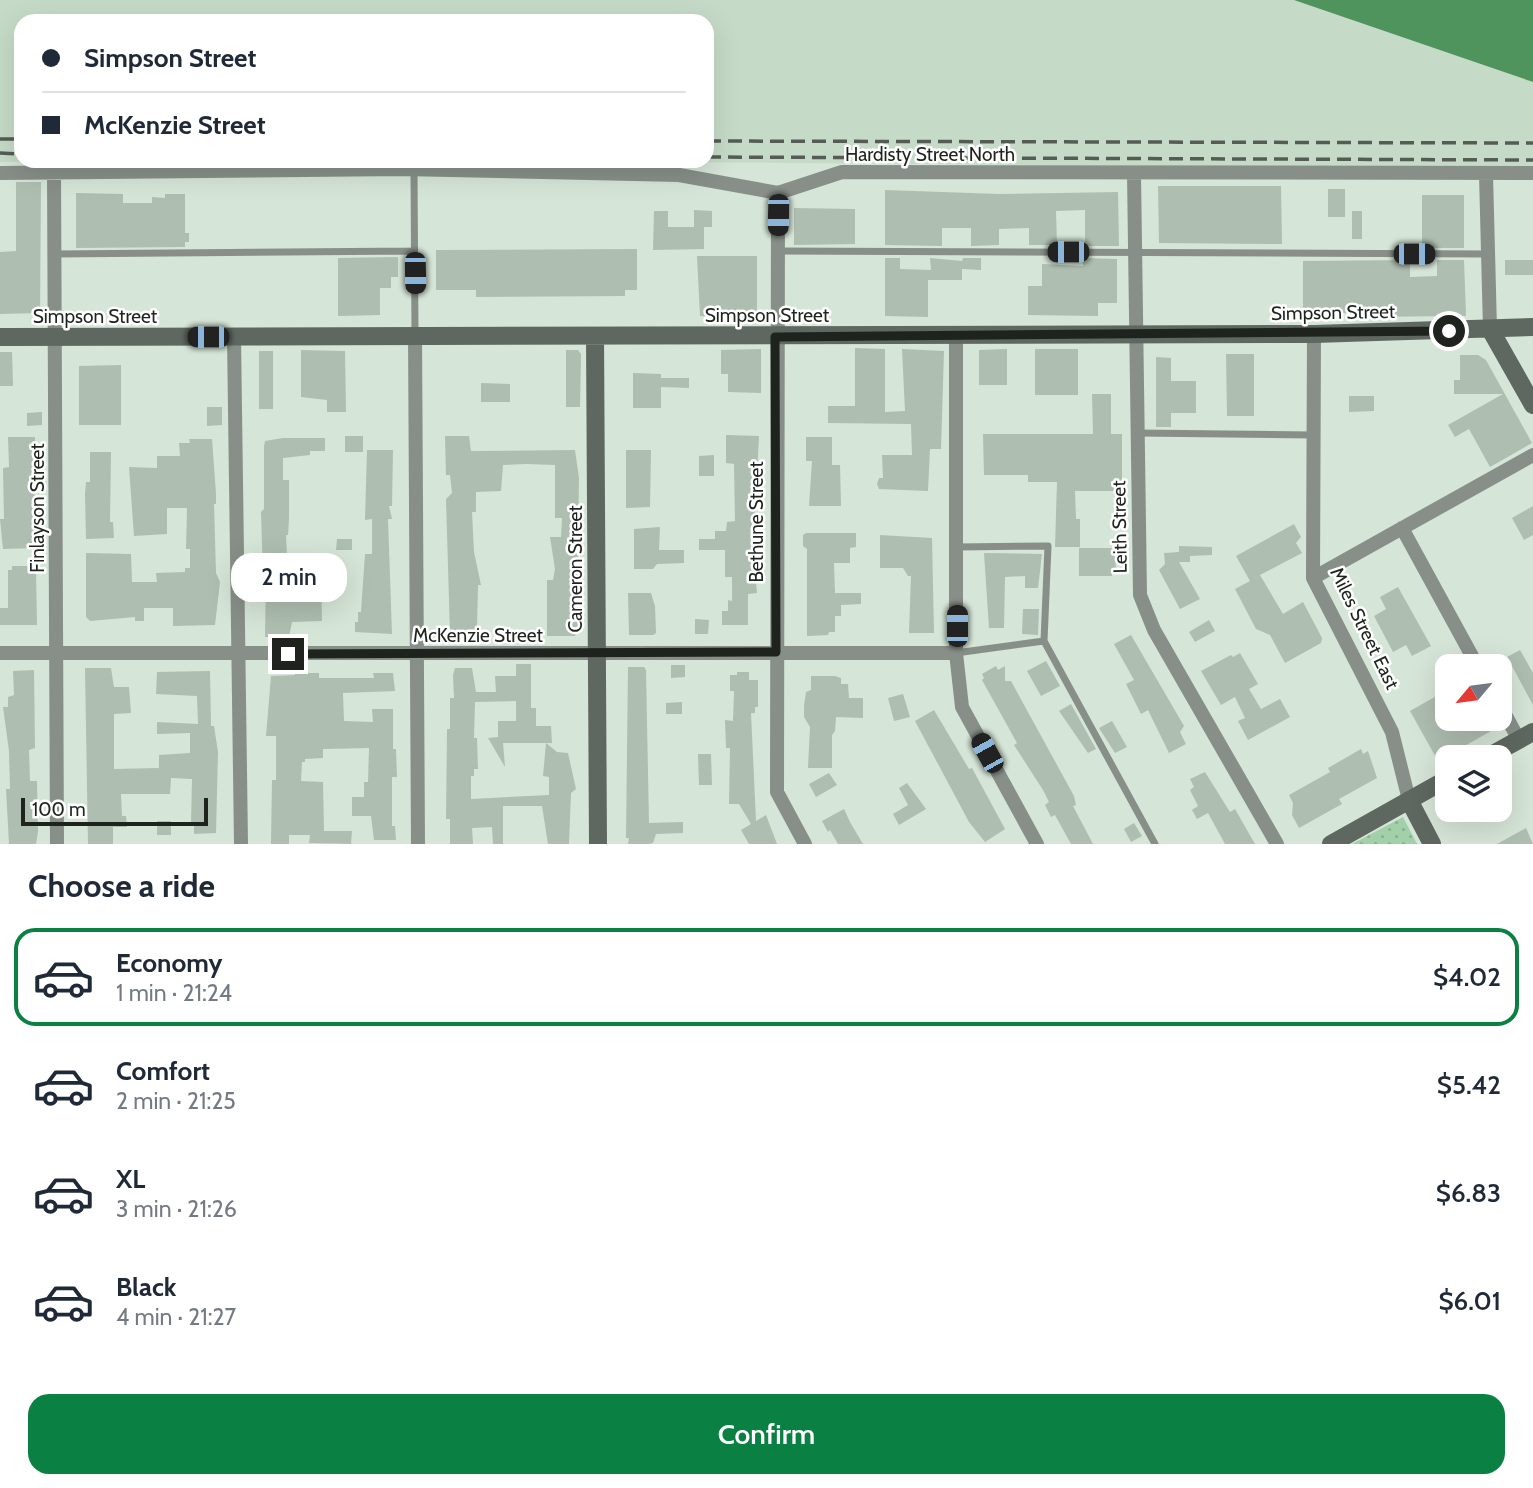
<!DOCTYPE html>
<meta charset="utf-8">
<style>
:root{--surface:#fff;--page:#f6f6f7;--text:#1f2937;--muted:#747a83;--line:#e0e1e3;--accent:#0b8043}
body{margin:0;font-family:Cabin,sans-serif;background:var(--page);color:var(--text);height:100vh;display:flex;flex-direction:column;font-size:26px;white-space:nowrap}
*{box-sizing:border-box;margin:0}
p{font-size:23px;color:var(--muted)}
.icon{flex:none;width:38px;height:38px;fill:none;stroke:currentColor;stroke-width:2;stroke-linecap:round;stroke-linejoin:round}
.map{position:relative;height:844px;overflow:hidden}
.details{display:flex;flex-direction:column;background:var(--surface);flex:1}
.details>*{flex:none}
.banner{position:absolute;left:14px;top:14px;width:700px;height:154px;border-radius:21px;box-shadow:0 7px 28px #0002;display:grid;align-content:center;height:154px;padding:0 28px;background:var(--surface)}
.needle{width:46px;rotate:241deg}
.buttons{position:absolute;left:1435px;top:654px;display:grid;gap:14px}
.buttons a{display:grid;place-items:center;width:77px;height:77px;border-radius:14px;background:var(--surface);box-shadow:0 7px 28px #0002;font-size:35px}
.scale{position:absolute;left:21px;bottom:18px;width:187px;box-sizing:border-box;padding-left:7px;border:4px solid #1e231e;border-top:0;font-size:19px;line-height:24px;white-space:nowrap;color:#1e231e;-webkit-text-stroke:5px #fff;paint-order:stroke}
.end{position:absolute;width:32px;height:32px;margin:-16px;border:9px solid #1e231e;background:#fff;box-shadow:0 0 0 4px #fff}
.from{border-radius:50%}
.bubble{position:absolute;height:49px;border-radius:21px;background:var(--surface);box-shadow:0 7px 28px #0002;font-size:23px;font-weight:600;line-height:49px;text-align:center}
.car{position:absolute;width:21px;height:42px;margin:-21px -10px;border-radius:9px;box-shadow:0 0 5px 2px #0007;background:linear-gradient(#222 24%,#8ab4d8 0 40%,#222 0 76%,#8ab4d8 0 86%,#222 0)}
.banner b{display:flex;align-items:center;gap:24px;height:66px;font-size:26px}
.banner b+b{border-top:2px solid var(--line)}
.banner i{width:18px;height:18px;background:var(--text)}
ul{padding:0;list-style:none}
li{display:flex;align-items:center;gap:21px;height:98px;margin:0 14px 10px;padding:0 14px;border:4px solid transparent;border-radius:21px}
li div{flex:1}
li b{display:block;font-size:26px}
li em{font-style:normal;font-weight:600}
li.selected{border-color:var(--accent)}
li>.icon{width:63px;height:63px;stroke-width:1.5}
h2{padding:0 28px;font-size:32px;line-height:84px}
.primary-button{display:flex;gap:14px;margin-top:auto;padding:14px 28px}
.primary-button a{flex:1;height:80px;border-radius:21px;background:var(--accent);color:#fff;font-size:28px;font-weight:600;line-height:80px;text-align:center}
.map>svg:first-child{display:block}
.built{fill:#c5dbc7}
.grass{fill:url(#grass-dots)}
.water{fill:#4f945c}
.building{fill:#aebeb0}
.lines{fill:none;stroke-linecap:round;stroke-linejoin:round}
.lane{stroke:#888f89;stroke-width:7}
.street{stroke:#888f89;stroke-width:14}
.secondary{stroke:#5f6860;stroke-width:18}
.rail{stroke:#545c55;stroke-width:3.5;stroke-dasharray:14 7;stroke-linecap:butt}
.route{stroke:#1e231e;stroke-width:9}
.labels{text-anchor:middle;stroke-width:5;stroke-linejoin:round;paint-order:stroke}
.street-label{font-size:19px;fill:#1e231e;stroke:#fff}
</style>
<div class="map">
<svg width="1533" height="844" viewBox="0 0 1533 844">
<defs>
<pattern id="grass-dots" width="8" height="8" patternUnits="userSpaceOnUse" patternTransform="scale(1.75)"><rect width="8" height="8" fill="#a2d0a8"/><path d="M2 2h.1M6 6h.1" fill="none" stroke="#8bb290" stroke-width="1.8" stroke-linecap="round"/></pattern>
</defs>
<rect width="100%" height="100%" fill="#d5e5d7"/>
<!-- built -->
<path class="built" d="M0 0H1294L1364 19 1533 82V169L560 161H707V21H21V161H159L0 162Z"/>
<!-- grass -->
<path class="grass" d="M1403 817 1417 844H1352Z"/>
<!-- water -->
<path class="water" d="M1294 0H1533V82Z"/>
<!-- building -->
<path class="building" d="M16 182H41L40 313 0 314V252L16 251Z
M1158 186H1281L1282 244 1159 243Z
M1328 189H1345V217H1328Z
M885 190 999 194 1118 192 1119 246H1085V210L1056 211 1057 245H1029V228L999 229V245L971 246V228H942V246L885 245Z
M76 193 123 194V203H152V197L165 198V194H185V233H189V242H185V247L76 248Z
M1422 195H1464V248H1422Z
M794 208 855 209V244L794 245Z
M694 210 712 211V227H704V249L653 250 654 211H668V227H694Z
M1352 211H1362V239H1352Z
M637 249V290H625V296L476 297V290H436V250Z
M697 256H757V317L700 316Z
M398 257V277H391V288H380V315L338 316V258Z
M885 258H900V269L931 270 930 258 962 261 963 258H981V270L962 269V280H928V317L885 316Z
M1083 258 1117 259V303H1098V316L1028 315V286H1042V264L1083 266Z
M1410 260V277L1437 276V260H1464L1466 316 1351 317V313H1303V261Z
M1505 260H1533V275H1505Z
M855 348 885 349V412L905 411 902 349 944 351 941 449H930L928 491 879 489 877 484 879 478H883L882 455H912L911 424 828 423V406H855Z
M761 349V393L728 392V374H721V350Z
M1007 349V385H979V350Z
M1035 349H1078V395H1035Z
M301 350 345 351 346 412H327V400L301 397Z
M566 350H578L581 354 580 407H566Z
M259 351H273V409H259Z
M0 352H12L13 386H0Z
M1226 354H1254V416H1227Z
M1460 355H1478L1486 360 1532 443 1490 467 1469 429 1455 437 1448 425 1503 394H1454V380H1460Z
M1156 357 1171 358V381H1196V413H1171V427H1156Z
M121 365V425H79V366Z
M633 373 661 374V378H689V388L661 387V408H633Z
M481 383 510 384V402H481Z
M1092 394H1111V434H1122V491H1075L1076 519H1080V547H1055L1057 482H1028V475H984L983 434H1093Z
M1349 396H1374V411L1349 412Z
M207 407H222V425L207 426Z
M42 412V425L27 426V413Z
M726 435 759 436 753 549 757 593 748 594V625H722V611H728V600L732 601V577H725V550H699V539H715V531H726L727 522 735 521 734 464 726 463Z
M345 436H363V452H345Z
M445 436H469L471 451 575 450 579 478 577 608H581V619L575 636H547V580H553L555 569 550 537H561L562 518H555V465L526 464 503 465 501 491 476 492V512H472L474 552 481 585H478L477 629 475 636 450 634 446 499 452 493 450 475H446Z
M8 437H35L34 548 3 549 0 519H4L3 468 9 467Z
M806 437H832V465H840L841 506H809L812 461H806Z
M283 438H325V451H310V455L283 458V480H289V519L288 535H286L288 579H307V570H321L322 621 292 622 289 637H265L266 577H263L261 512 264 509V446L265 441Z
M189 439H212L216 494V504H214L216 573 220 582 215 625 173 626V608H144V621H135V617L90 621 86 617V553L131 554 132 582H157L156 573 185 572V568H190V549H186L187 508H167V534L134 536 129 467 157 468V456H180L179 443H190Z
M367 450H393L392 506H389L392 519H388L392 634 355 632V622H358V612H361L365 554H372V519L365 520Z
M626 450H651L650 507 626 508Z
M90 452H111L110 522H113L114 538 86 539 85 494 86 482H90Z
M714 455V476H699V456Z
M1533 506V535L1524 540 1512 518Z
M1294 524 1301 537 1296 543 1302 553 1260 575 1283 614 1303 602 1322 638 1321 643 1285 663 1270 635 1256 629 1235 589 1250 581 1236 556Z
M660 527 659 550H684V563L657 564 653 569H634V529Z
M806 533H856V547L850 548V563H834L835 593H861V604L841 605V616H835V632H829L828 635 807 636V549L803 546V535Z
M880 535 932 538 934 633H909L911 576H908L903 568H880Z
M337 539H352V550H336Z
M1179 546 1212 547V555L1190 556V562H1179L1200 599 1180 609 1159 570 1165 564 1164 553 1179 552Z
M1079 548H1115L1116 571H1112V576H1079Z
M984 553 1042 554 1038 588H1025V576L1005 577 1004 628H989Z
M12 566H32V570H36L37 625H0V608H8V570H12Z
M1398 587 1431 646 1412 656 1406 645 1393 652 1374 616 1386 609 1380 597Z
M628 593H651L655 606 656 633 653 635H629Z
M1023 609H1039L1038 635 1022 634Z
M695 619 709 620 708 634H695Z
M1209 620 1215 631 1195 642 1189 632Z
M1131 635 1184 726 1180 732 1186 744 1169 753 1148 710 1141 714 1126 684 1134 680 1114 644Z
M1520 650 1533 673V705L1507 657Z
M1240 653 1258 684 1249 689 1261 709 1280 699 1290 717 1248 740 1238 721 1245 718 1235 697 1221 705 1201 671 1231 655 1233 657Z
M1046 661 1060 686 1041 696 1027 671Z
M516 664H531V708H536V726H551L552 743H503L505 767 488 738 498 737V721H516V701L475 702 474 738H477L478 769H474V776H471V799L549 795V777L543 776 546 743 557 752 568 753 576 789 571 793 569 844H548L542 806H503V844H493L492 827 472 828 473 844H450V819H446L447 729H450V698H454L453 675 455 668H472L476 692H496L495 676H516Z
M671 665H685V677L671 678Z
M996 666 998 670 1005 666V681H1011L1074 796 1076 805 1073 806 1093 844H1071L1055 815 1051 817 1045 805 1049 802 1043 790 1014 745 1017 743 982 680 984 678 982 674Z
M307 667V673H319V678H374L373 673H393L395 691 343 693 344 721 373 722 372 709H393V749H396L397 777H392V826H395L396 840H374L371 816H352V797H364V782H368L369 748 323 749V758L305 759V762H302L301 781 323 782 324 831H352L351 844 309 843 310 835H289V844H271L272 780H276V736H266L271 676 295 675V668Z
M628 667H644L646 670 649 823 683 822V833L656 834 653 843 649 844H628L629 838H626Z
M85 668H111L114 687H129L131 713 114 714V769L159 768V755L190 753V733L157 734V722L198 724 197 696 156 694 157 672 210 671 211 726H214L218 752 216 833 194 834V824H191L192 779 171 778 170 794H121L122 816H126L127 827H113V844H88Z
M34 670 35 748 29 750 30 781H37L38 832 36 844H9L6 789H10L9 751 3 707H8V697L14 695 13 671Z
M737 672H749V680H758V707H755V713H751L756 821 766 815 777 844H749L741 830 751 824 739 804H729L730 748H726L725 720 733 721 734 691H730V675H737Z
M811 676H835L841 678V684H848L849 698H863V718L836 717 835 731 832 735V768H808L810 727 804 717V706L806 692 811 690Z
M1447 690V719H1497L1500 726 1438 761 1410 711Z
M903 694 910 717 894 721 888 698Z
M682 702V714H666V703Z
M1071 704 1096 749 1088 753 1059 711Z
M934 710 969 769 972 768 1005 829 985 842 969 822 915 721Z
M1112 721 1127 747 1115 753 1099 728Z
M1361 749 1363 754 1368 751 1377 778 1339 799 1342 804 1299 828 1292 815 1293 803 1289 795 1330 772 1328 768Z
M698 754H711L712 785H699Z
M1205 772 1230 812 1235 809 1255 844H1225L1208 813 1197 819 1192 810 1198 806 1190 790 1194 787 1190 779Z
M829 773 837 785 816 797 809 784Z
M907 783 926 809 899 825 893 814 908 805 899 788Z
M844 809 850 822 863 844H838L830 830 828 832 822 821Z
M157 821H171V835H157Z
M1134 823 1142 836 1131 842 1124 829Z
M1526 828 1533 844H1497Z"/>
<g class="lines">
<!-- lane -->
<path class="lane" d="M414 169 415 334
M778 251 1487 254
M55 254 414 251
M1137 433 1314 435
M957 547 1048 546 1044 641 1155 844
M956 653 1044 641"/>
<!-- street -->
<path class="street" d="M54 172 57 844
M0 173 403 169 679 175 778 193 842 172 1533 173
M1134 174 1140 595 1154 630 1277 844
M1486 174 1490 329
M778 193 777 792 805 844
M1314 334 1313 578 1392 732 1409 800
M415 335 418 844
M234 337 241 844
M956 337V653L962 707 1037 844
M1402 528 1478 667
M1313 578 1533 455
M0 653H956
M1500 705 1519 740"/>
<!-- secondary -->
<path class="secondary" d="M1490 329 1533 405
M595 336 598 844
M0 337 1314 334 1533 327
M1486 758 1533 732
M1409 800 1432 844
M1331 844 1447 779"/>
<!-- rail -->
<path class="rail" d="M0 139H21
M707 141 1533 143
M0 153 21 154
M707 157 1533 160"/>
</g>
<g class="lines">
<!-- route -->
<path class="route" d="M288 654 776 652 775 337 1449 331"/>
</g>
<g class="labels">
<!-- street labels -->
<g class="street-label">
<text x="930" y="161">Hardisty Street North</text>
<text transform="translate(1333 312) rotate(-1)" y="7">Simpson Street</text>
<text x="767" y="322">Simpson Street</text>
<text x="95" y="323">Simpson Street</text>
<text transform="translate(37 508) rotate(-90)" y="7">Finlayson Street</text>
<text transform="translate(756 522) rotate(-90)" y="7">Bethune Street</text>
<text transform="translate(1119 527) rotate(-91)" y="7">Leith Street</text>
<text transform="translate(575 569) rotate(-90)" y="7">Cameron Street</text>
<text transform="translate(1365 628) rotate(64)" y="7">Miles Street East</text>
<text x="478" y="642">McKenzie Street</text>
</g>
</g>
</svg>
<div class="buttons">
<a><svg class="needle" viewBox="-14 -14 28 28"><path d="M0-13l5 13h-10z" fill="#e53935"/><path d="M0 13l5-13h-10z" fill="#747a83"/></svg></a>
<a><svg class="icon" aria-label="layers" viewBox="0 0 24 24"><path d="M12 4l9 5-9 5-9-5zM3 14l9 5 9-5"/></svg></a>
</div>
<div class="scale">100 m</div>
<i class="end from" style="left:1449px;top:331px"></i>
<i class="end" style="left:288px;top:654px"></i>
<div class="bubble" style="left:231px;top:553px;width:116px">2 min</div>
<i class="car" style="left:778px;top:215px;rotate:181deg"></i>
<i class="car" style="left:1068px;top:252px;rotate:270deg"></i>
<i class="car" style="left:1414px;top:254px;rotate:90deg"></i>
<i class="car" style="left:415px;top:273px;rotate:179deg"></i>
<i class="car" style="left:208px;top:337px;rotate:270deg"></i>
<i class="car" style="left:957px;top:626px;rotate:0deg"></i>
<i class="car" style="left:987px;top:753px;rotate:331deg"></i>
<div class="banner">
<b><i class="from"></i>Simpson Street</b>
<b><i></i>McKenzie Street</b>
</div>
</div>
<section class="details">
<h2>Choose a ride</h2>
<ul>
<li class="selected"><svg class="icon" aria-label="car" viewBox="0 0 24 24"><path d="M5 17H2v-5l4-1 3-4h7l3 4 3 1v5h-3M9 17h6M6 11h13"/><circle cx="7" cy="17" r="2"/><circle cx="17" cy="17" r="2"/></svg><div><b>Economy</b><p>1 min · 21:24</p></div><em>$4.02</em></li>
<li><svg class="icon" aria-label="car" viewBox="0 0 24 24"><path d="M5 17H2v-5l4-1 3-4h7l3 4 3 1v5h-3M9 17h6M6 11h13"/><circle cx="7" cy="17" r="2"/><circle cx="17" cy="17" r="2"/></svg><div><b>Comfort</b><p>2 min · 21:25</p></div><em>$5.42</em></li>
<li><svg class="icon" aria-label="car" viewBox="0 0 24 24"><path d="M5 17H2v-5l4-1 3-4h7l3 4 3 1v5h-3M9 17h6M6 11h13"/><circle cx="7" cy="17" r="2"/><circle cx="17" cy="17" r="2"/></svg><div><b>XL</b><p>3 min · 21:26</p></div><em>$6.83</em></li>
<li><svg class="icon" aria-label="car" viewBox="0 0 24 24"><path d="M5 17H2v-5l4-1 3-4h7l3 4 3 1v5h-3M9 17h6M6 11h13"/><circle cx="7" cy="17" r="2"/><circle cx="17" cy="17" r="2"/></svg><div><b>Black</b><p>4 min · 21:27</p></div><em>$6.01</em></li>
</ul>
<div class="primary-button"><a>Confirm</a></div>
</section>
